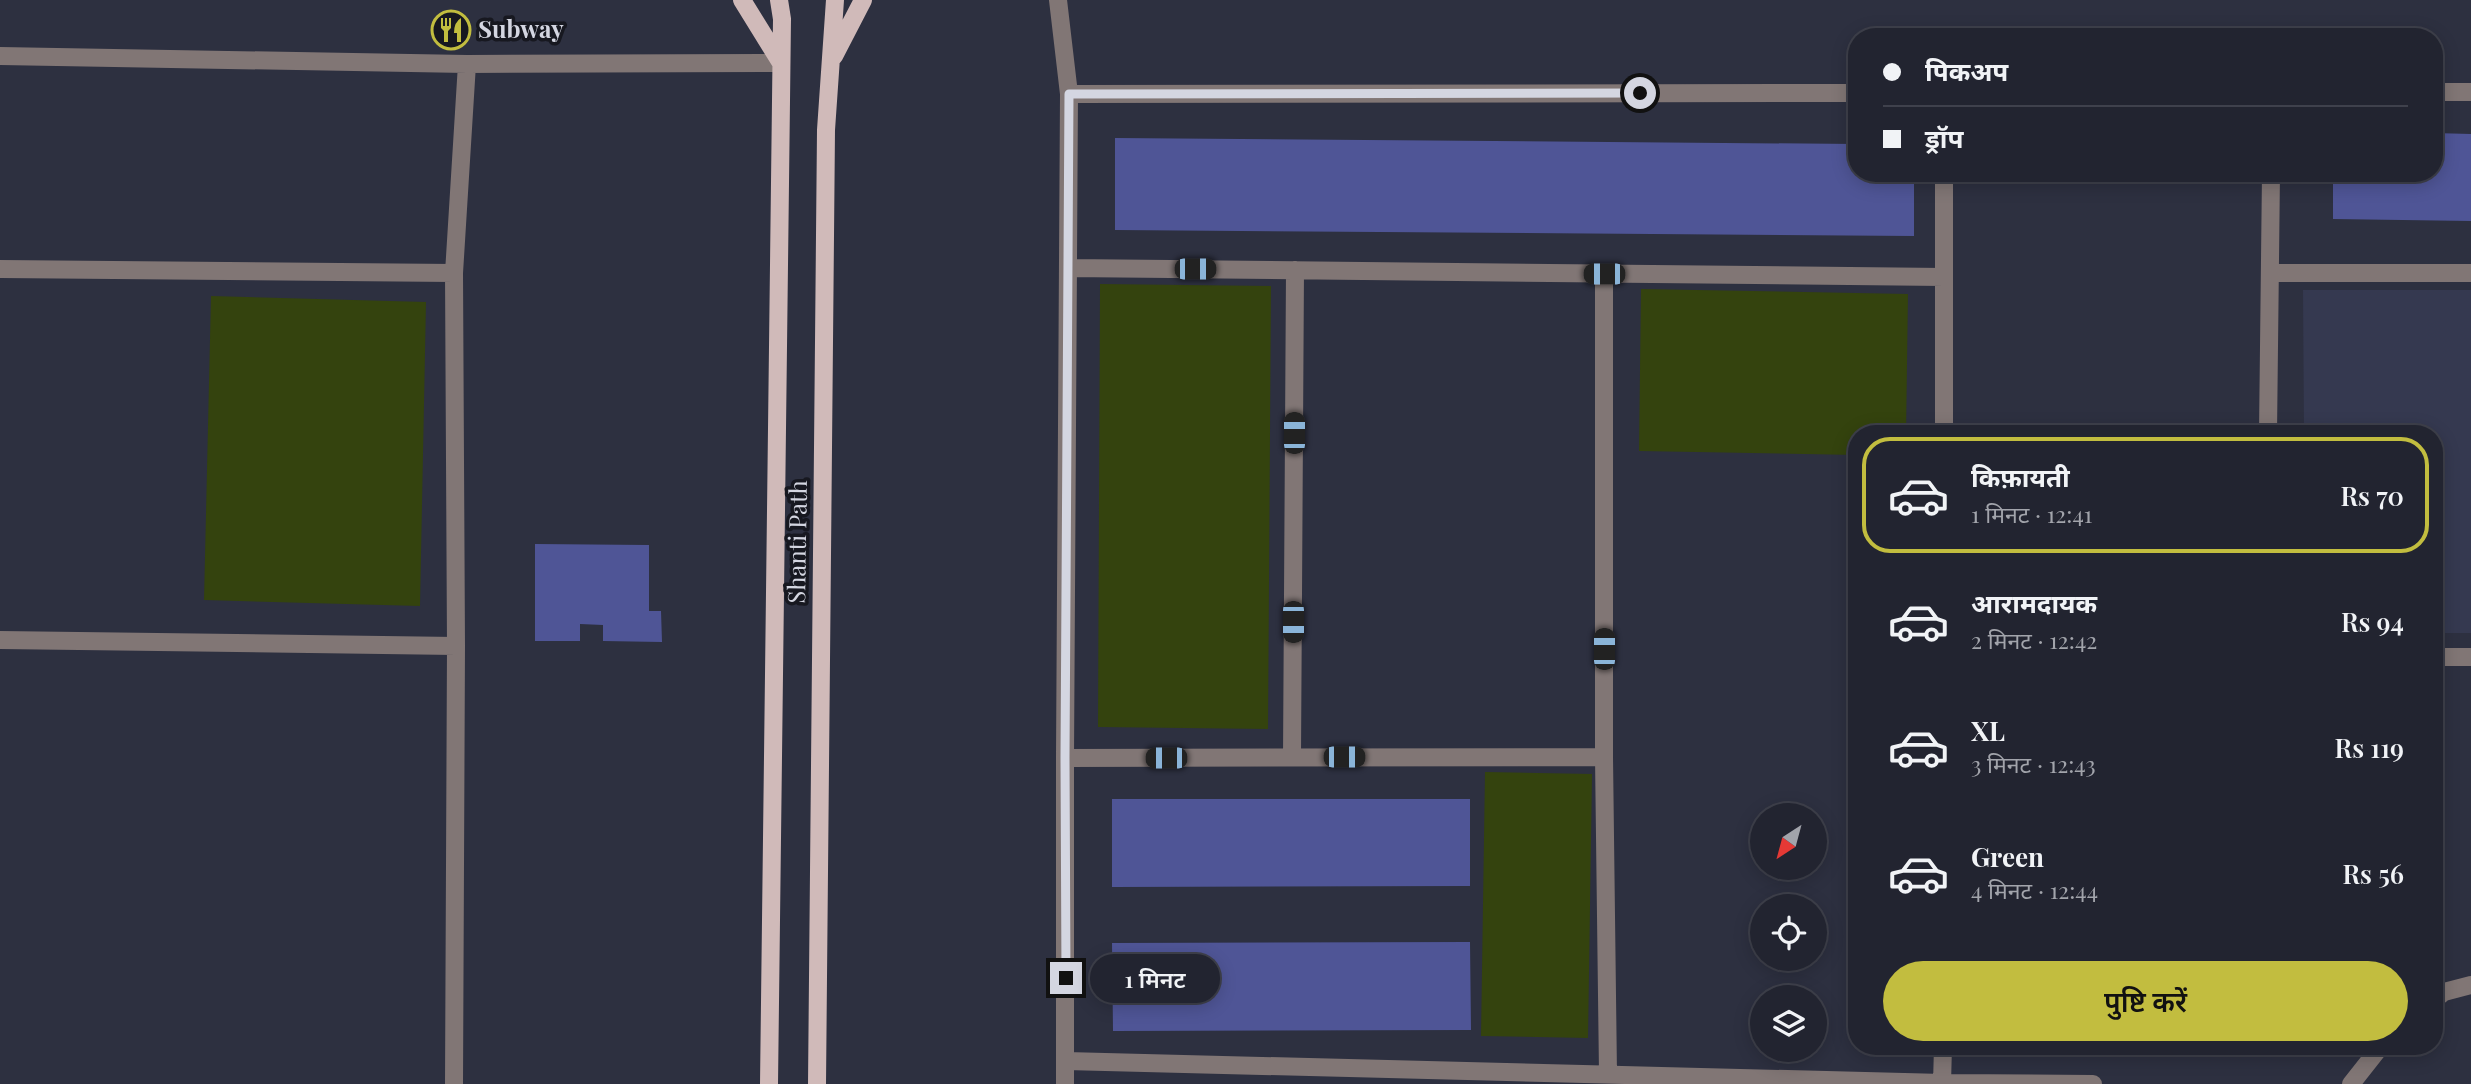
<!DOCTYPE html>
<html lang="hi">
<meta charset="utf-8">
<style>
:root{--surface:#222430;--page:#2a2c38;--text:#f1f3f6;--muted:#a2a4ab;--line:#3f414c;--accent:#c2bd3f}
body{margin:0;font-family:"Playfair Display","Noto Sans Devanagari",serif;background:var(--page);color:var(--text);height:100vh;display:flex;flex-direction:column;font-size:26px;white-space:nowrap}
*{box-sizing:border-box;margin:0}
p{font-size:23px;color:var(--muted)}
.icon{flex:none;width:38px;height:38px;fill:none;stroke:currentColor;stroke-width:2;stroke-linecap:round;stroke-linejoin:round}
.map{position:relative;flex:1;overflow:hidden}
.side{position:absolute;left:1848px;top:425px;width:595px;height:630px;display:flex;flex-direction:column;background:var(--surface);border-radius:28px;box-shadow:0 4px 18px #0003,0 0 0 2px var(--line)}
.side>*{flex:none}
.hud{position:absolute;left:1848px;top:28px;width:595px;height:154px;border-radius:28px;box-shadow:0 4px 18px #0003,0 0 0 2px var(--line);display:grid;align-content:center;height:154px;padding:0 35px;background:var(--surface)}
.needle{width:46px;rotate:216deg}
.controls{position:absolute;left:1750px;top:803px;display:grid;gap:14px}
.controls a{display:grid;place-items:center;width:77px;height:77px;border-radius:50%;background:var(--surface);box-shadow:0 4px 18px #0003,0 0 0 2px var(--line);font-size:35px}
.end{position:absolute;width:32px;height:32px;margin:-16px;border:9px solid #d4d6e1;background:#111;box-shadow:0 0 0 4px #111}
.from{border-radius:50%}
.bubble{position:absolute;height:49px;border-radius:24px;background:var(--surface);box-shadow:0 4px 18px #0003,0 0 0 2px var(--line);font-size:23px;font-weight:600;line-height:49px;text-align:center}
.car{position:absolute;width:21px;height:42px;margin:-21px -10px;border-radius:9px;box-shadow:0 0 5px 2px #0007;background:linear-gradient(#222 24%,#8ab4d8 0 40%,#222 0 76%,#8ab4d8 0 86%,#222 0)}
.hud b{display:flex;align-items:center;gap:24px;height:66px;font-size:26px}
.hud b+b{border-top:2px solid var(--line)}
.hud i{width:18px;height:18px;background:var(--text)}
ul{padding:12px 0 0;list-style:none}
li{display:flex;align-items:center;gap:21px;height:116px;margin:0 14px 10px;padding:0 21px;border:4px solid transparent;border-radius:28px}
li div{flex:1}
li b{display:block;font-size:26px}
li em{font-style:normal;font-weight:600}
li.active{border-color:var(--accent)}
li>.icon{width:63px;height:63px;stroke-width:1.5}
.action{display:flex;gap:14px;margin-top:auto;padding:14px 35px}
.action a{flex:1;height:80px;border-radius:42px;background:var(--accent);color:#111;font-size:28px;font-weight:600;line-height:80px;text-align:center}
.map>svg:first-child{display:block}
.built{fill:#353950}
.green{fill:#34430e}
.building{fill:#4f5596}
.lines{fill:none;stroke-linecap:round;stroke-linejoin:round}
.minor{stroke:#817675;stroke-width:18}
.major{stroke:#d0bab9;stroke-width:18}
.route{stroke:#d4d6e1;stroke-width:9}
.labels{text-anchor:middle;stroke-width:7;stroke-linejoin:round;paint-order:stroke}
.poi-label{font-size:24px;font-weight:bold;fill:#d4d6e1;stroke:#171820;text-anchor:start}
.street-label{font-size:24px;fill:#d4d6e1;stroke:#171820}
</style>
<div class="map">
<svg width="2471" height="1084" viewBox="0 0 2471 1084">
<rect width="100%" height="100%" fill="#2d3040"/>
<!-- built -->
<path class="built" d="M2303 290H2471V633H2434V434H2304Z"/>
<!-- green -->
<path class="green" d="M1100 284 1271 286 1268 729 1098 727Z
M1641 289 1908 294 1906 434H1857V455L1639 451Z
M211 296 426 302 420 606 204 600Z
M1485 772 1592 774 1588 1038 1481 1036Z"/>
<!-- building -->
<path class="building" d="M2434 133 2471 134V221L2333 219V173H2434Z
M1115 138 1857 144V173H1914V236L1115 230Z
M535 544 649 545V611H661L662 642 603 641V625L580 624V641H535Z
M1112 799H1470V886L1112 887Z
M1470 942 1471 1030 1113 1031 1112 943Z
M1985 1046H2250V1050L1985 1049Z"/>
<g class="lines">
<!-- minor -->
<path class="minor" d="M1058 0 1069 94 1065 758V1084
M0 56 467 64 781 63
M2434 92H2471
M1069 94 1857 93
M1069 268 1944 277
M0 269 454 273
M2270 273H2471
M1604 274V757L1608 1074
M1944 434V173
M2268 434 2271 173
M0 640 456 646
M2434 657H2471
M1292 757 1295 270
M1065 758 1604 757
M2434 1000 2444 992 2471 985
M1066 1061 1943 1083 2093 1084
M454 1084 456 646 454 273 467 64
M1942 1084 1943 1046
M2351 1084 2381 1046"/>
<!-- major -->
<path class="major" d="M742 0 781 63
M834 56 863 0
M769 1084 782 19 779 0
M817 1084 826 130 835 0"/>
</g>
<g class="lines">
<!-- route -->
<path class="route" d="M1066 978 1065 758 1069 94 1640 93"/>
</g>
<!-- icons -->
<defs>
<symbol id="restaurant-ring" viewBox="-11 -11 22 22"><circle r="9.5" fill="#171820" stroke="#c2bd3f" stroke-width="1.5"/><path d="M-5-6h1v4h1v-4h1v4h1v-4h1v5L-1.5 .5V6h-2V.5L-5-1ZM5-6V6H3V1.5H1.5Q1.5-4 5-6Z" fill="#c2bd3f"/></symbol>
</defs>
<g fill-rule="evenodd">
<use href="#restaurant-ring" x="429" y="8" width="44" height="44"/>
</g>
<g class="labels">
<!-- poi labels -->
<g class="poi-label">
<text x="478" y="38">Subway</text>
</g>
<!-- street labels -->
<g class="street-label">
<text transform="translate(798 542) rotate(-89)" y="8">Shanti Path</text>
</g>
</g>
</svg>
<div class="controls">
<a><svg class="needle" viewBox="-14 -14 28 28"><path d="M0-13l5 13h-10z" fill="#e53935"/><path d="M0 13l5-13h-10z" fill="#a2a4ab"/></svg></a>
<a><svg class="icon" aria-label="locate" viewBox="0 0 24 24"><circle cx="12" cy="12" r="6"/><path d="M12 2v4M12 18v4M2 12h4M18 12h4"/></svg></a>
<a><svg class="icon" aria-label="layers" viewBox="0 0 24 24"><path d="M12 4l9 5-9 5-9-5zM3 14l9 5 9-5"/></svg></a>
</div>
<i class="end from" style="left:1640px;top:93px"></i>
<i class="end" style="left:1066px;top:978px"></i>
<div class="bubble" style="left:1090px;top:954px;width:130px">1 मिनट</div>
<i class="car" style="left:1195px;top:269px;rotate:90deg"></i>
<i class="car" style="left:1604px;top:274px;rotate:270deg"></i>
<i class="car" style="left:1294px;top:433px;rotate:0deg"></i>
<i class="car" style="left:1293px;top:622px;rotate:180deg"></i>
<i class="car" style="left:1604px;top:649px;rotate:0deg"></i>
<i class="car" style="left:1344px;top:757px;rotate:90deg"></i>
<i class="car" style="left:1166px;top:758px;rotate:270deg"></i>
<div class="hud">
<b><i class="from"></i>पिकअप</b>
<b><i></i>ड्रॉप</b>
</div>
<section class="side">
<ul>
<li class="active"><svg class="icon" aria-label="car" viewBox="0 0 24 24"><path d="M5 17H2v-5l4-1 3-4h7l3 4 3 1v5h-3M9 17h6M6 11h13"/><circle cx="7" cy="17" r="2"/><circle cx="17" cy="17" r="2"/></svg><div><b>किफ़ायती</b><p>1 मिनट · 12:41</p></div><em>Rs 70</em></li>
<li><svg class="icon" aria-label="car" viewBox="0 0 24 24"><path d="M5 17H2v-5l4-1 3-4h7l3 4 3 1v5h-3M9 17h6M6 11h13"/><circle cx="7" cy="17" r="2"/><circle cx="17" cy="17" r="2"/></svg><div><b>आरामदायक</b><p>2 मिनट · 12:42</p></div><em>Rs 94</em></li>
<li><svg class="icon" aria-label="car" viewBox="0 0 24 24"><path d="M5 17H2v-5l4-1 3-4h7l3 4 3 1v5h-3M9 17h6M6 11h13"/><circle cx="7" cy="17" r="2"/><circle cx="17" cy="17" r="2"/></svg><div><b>XL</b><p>3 मिनट · 12:43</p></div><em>Rs 119</em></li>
<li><svg class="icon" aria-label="car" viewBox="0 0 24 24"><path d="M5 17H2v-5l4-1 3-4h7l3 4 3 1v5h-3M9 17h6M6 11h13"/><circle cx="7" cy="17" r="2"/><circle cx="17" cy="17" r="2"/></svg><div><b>Green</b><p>4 मिनट · 12:44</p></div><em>Rs 56</em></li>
</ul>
<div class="action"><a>पुष्टि करें</a></div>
</section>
</div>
